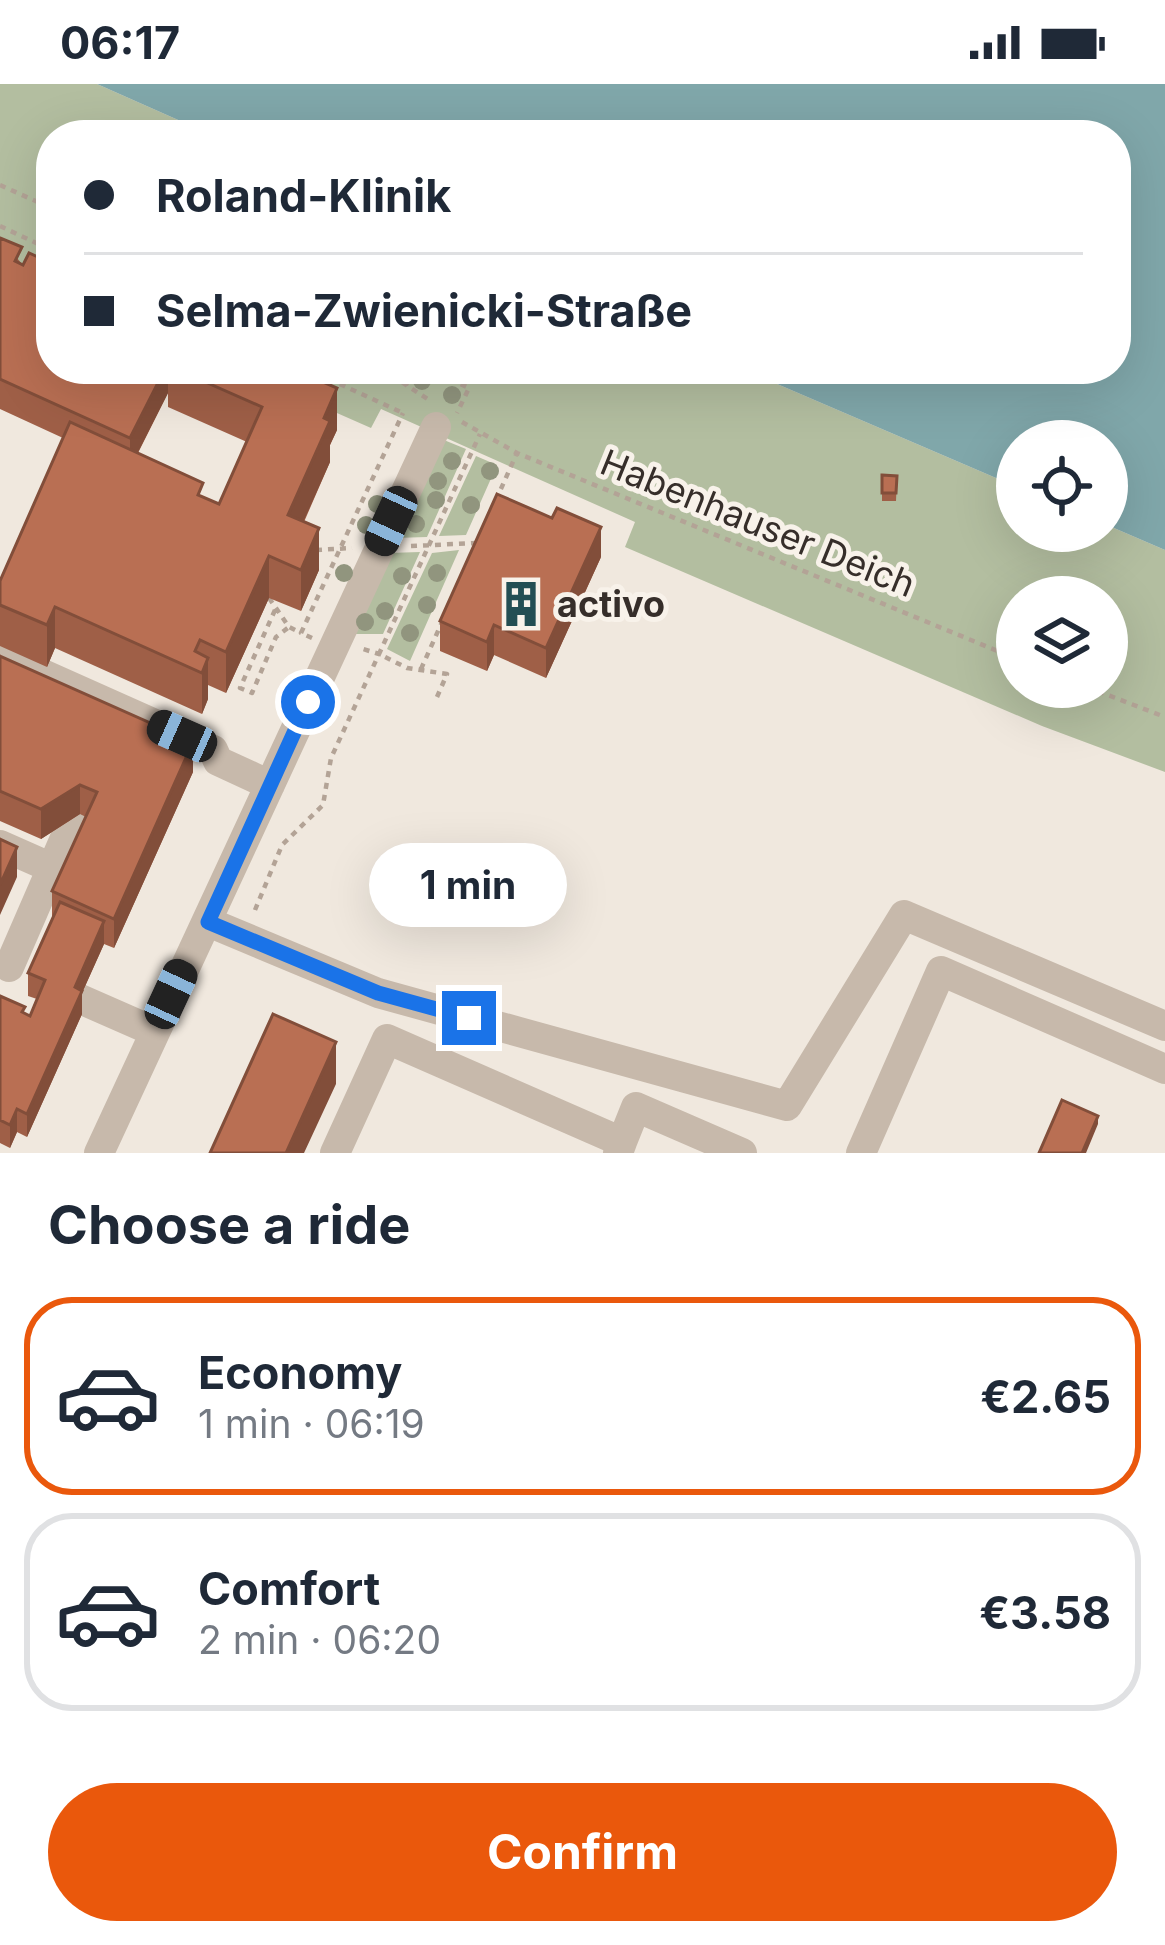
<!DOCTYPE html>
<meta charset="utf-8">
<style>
:root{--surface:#fff;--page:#f2f2f3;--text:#1f2937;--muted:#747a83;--line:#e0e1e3;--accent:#ea580c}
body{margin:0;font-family:Inter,sans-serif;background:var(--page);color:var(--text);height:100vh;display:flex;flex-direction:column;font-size:45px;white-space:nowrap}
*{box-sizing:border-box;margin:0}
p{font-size:39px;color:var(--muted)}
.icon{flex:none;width:66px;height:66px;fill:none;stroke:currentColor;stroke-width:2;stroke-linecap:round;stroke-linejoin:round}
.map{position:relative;height:1069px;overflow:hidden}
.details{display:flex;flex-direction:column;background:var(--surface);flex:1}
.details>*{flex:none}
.hud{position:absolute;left:36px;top:36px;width:1095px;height:264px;border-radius:48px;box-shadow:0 12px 48px #0002;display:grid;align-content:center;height:264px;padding:0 48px;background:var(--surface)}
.controls{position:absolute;left:996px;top:336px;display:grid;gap:24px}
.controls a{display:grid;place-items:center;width:132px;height:132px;border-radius:50%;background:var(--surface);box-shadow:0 12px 48px #0002;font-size:60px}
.end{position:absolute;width:54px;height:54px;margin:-27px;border:15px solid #1a73e8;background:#fff;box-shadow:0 0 0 6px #fff}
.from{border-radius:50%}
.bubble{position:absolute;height:84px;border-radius:42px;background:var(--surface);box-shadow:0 12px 48px #0002;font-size:39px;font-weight:700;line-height:84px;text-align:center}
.car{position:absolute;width:36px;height:72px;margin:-36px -18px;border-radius:15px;box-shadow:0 0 9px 3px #0007;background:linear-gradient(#222 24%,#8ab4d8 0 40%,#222 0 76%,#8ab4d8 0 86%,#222 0)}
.hud b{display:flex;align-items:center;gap:42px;height:114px;font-size:45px}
.hud b+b{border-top:3px solid var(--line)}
.hud i{width:30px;height:30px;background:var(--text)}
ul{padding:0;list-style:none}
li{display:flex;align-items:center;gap:36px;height:198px;margin:0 24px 18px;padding:0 24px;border:6px solid var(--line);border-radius:48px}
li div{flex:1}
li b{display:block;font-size:45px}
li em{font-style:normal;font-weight:700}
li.selected{border-color:var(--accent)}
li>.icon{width:108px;height:108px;stroke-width:1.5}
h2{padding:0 48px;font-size:54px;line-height:144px}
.cta{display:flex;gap:24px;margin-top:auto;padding:24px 48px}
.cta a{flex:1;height:138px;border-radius:72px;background:var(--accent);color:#fff;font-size:48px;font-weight:700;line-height:138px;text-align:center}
.status{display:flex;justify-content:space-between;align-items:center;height:84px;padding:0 60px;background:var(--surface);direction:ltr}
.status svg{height:33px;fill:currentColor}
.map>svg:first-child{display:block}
.green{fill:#b3bea0;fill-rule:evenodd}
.water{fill:#80a7aa}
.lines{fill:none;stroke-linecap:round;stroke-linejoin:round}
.path{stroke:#b3a396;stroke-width:4.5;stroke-dasharray:6 6;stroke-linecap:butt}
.minor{stroke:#c7b9ab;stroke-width:30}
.tree{fill:#91957e}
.wall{fill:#9f5f47;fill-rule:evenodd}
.shaded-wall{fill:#824e3a}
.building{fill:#b96f53;stroke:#824e3a;stroke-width:3}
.route{stroke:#1a73e8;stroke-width:15}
.labels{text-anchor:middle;stroke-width:10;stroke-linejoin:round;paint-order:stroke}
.street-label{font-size:36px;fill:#362e2a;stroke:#f8f2ea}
.poi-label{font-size:36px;font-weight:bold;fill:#362e2a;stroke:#f8f2ea;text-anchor:start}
</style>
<div class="status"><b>06:17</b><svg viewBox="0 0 49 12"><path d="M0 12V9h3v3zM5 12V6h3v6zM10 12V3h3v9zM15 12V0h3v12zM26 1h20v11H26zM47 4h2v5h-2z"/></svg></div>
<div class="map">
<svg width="1165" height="1069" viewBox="0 0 1165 1069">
<rect width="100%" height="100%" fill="#f0e8de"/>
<!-- green -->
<path class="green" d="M0 0H97L212 51H51V198L0 174Z
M237 285H742L1017 403V447H1107V441L1165 466V688L1042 642 625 463 635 438 381 325 371 344ZM1017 513H1107V603H1017Z
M439 354 466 365 427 453 395 454Z
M476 372 497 381 466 451 439 452Z
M459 466 410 577 387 565 432 469Z
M420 468 383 550H351L388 469Z"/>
<!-- water -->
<path class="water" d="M97 0H1165V466L1107 441V357H1017V403L742 285H1116V51H212Z"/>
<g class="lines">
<!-- path -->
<path class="path" d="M0 101 51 124
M0 142 51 166
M307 285 405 330
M382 285 432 318
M428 285 469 304 457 329
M406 301 414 285
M462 338 517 369 1017 575
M496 416 516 371
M411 462 477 459
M316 466 352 464
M269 514 289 543 301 549
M275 526 240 604 252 609 276 553 289 543
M312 554 301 549 403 329
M421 585 443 536
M1087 603 1165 633
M437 613 447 590 407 584 379 570 480 350
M255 826 282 761 323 721 331 674 379 570 363 565"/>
<!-- minor -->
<path class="minor" d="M0 571 121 625
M0 761 52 784
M208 838 378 909 787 1022 904 831 1165 942
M9 883 121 625 213 666 218 677 270 701
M80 915 153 947
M622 1058 636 1023 742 1069
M99 1069 436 343
M335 1069 387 955 622 1058 618 1069
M861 1069 941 887 1165 985"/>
</g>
<!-- trees -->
<g class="tree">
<circle cx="422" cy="297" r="9"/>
<circle cx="452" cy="311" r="9"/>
<circle cx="452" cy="377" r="9"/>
<circle cx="490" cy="387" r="9"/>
<circle cx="438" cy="397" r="9"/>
<circle cx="436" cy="416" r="9"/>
<circle cx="377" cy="420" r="9"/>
<circle cx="471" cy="421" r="9"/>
<circle cx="416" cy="440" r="9"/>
<circle cx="366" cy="441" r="9"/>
<circle cx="344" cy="489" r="9"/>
<circle cx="437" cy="489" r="9"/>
<circle cx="402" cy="492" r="9"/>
<circle cx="427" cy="521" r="9"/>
<circle cx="385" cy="527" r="9"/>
<circle cx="365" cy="538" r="9"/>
<circle cx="410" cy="549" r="9"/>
</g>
<!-- wall -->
<path class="wall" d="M0 154 22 180 51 285H293L337 346 330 361V378L304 438 319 486 301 527 269 514 226 609 208 601V615L202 630 55 564 47 583 0 562V497L63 354 0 325ZM168 309V323L247 358 219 420 203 413 138 369Z
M882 391 897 392 896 417H882Z
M601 473 546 594 494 571 487 587 440 567V537Z
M0 572 193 688 114 864 104 860 82 909V930L27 1053 17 1048 10 1064 0 1059V912L30 932 37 915 28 912V889L52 835V807L86 733 80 730 41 755 0 737Z"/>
<!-- shaded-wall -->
<path class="shaded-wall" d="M165 285H168V309L130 384V354Z
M337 304V346L330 361V378L288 472V431L324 334Z
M601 443V473L546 594V564Z
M319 444V486L301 527V486Z
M269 472V514L226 609V568Z
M55 523V564L47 583V541Z
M494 541V571L487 587V558Z
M208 574V615L202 630V589Z
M193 658V688L114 864V835Z
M80 701V730L41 755V725Z
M17 763V793L0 831V801Z
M104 837V860L82 909V930L27 1053V1030L75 903Z
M336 958V1000L304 1069H286Z
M17 1025V1048L10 1064V1041Z
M1098 1032V1040L1086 1069H1082Z"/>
<!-- building -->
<path class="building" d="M0 154 22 163 15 177 23 181 29 169 51 179V285H165L130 354 0 295Z
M176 285H293L337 304 324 334 330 337 288 431 319 444 301 486 269 472 226 568 200 556 195 567 208 574 202 589 55 523 47 541 0 521V497L70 338 203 399 198 411 219 420 262 323Z
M882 391 897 392 896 409H882Z
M497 410 552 434 557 424 601 443 546 564 494 541 487 558 440 537Z
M0 572 193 658 114 835 52 807 97 708 80 701 41 725 0 707Z
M0 755 17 763 0 801Z
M60 818 104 837 75 903 82 907 27 1030 17 1025 10 1041 0 1036V912L25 923 22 928 30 932 45 896 28 889Z
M273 930 336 958 286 1069H210Z
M1062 1016 1098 1032 1082 1069H1039Z"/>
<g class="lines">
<!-- route -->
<path class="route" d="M308 618 208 838 378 909 469 934"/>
</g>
<!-- icons -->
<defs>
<symbol id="building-bare" viewBox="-9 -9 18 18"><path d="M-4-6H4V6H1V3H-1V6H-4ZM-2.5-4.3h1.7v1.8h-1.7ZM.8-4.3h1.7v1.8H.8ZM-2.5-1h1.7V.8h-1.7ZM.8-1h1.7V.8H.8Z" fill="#234e53" stroke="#f8f2ea" stroke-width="2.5" paint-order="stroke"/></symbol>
</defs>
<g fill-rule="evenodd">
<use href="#building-bare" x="488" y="487" width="66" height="66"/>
</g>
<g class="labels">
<!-- street labels -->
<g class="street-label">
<text transform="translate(758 439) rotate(22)" y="13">Habenhauser Deich</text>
</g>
<!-- poi labels -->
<g class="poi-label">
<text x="557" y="533">activo</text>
</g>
</g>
</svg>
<div class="controls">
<a><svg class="icon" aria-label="locate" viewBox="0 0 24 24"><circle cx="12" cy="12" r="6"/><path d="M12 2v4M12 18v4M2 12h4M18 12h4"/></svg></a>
<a><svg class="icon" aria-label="layers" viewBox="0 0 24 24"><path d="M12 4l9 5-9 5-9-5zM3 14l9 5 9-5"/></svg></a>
</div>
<i class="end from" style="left:308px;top:618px"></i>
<i class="end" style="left:469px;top:934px"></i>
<div class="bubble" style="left:369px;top:759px;width:198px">1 min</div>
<i class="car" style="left:391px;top:437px;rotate:205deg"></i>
<i class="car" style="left:182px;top:652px;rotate:294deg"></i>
<i class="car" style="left:171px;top:910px;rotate:25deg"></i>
<div class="hud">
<b><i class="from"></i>Roland-Klinik</b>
<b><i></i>Selma-Zwienicki-Straße</b>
</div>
</div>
<section class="details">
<h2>Choose a ride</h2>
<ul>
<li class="selected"><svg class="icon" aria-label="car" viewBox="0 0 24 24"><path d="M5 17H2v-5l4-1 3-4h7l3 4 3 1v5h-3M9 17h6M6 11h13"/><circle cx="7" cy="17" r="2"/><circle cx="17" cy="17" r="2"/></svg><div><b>Economy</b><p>1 min · 06:19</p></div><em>€2.65</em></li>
<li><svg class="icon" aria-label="car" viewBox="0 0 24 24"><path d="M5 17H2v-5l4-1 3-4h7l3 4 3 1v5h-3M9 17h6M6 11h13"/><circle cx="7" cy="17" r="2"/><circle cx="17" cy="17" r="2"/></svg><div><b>Comfort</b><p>2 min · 06:20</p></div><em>€3.58</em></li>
</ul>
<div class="cta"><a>Confirm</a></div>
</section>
